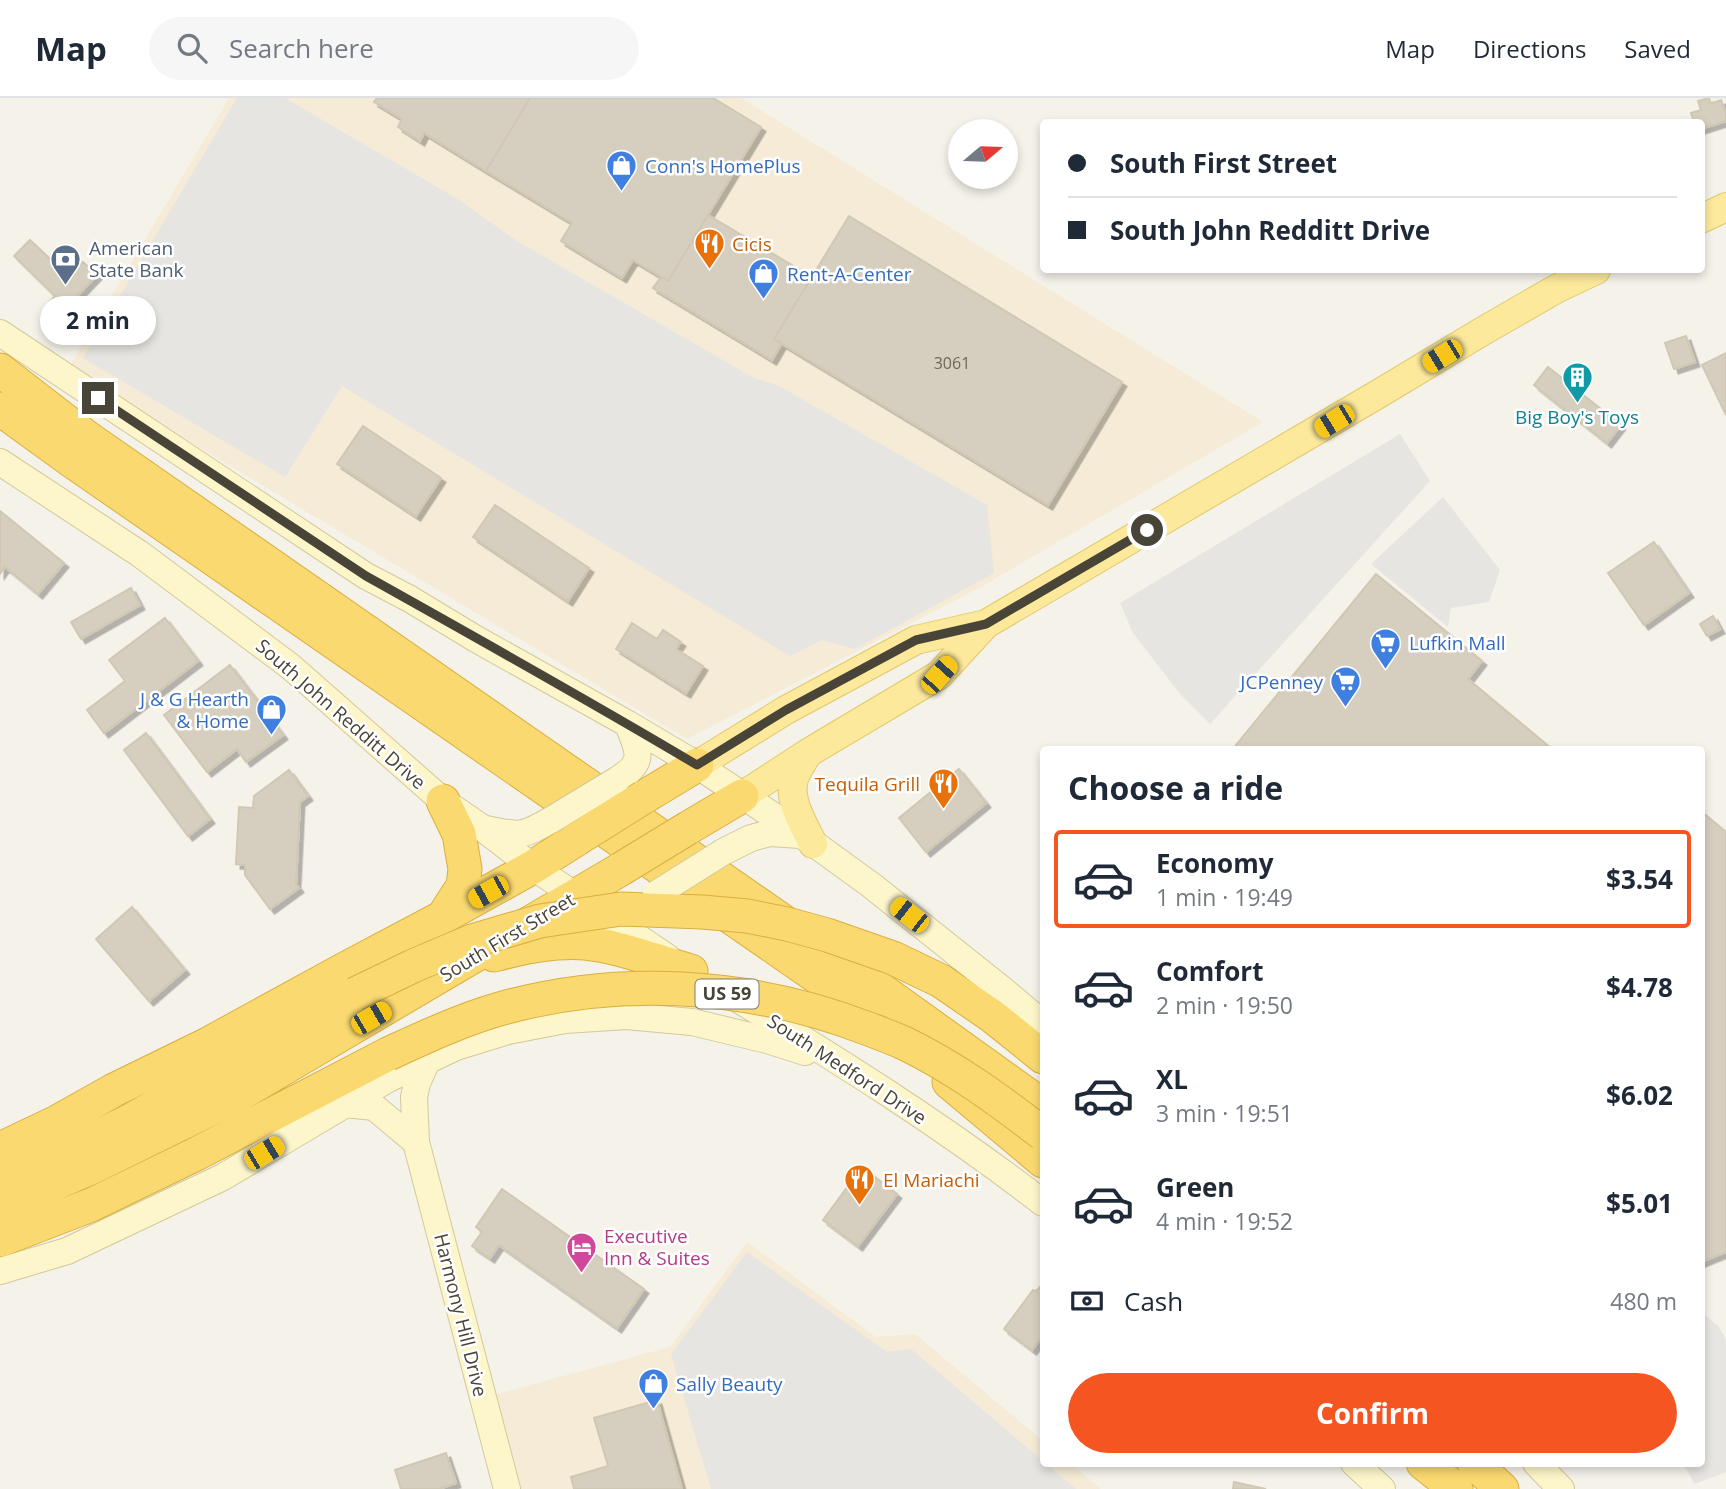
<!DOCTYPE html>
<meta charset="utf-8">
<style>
:root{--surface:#fff;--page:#f6f6f7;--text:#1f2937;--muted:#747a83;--line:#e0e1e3;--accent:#f45521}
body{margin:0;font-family:"Open Sans",sans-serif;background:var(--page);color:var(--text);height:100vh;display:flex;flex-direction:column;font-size:26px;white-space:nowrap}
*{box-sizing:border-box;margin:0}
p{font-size:23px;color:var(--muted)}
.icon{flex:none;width:38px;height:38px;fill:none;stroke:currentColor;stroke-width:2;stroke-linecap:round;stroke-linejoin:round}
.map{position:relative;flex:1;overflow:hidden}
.details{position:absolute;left:1040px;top:648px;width:665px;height:721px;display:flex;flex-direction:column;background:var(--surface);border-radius:7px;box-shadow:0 4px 10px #0003}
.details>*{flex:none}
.guide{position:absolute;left:1040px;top:21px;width:665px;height:154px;border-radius:7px;box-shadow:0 4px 10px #0003;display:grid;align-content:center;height:154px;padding:0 28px;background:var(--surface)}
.needle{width:46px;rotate:71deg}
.fabs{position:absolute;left:948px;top:21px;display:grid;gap:14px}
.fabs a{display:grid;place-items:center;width:70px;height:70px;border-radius:50%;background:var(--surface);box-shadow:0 4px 10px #0003;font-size:35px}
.end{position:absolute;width:32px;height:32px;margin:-16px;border:9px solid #494438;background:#fff;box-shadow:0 0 0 4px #fff}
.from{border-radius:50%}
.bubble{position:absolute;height:49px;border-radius:24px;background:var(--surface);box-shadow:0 4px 10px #0003;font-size:23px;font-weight:700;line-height:49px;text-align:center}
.car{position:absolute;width:21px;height:42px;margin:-21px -10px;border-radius:9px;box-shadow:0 0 5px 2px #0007;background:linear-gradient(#f5c518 24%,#345 0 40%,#f5c518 0 76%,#345 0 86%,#f5c518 0)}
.guide b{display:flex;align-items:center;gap:24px;height:66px;font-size:26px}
.guide b+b{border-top:2px solid var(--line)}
.guide i{width:18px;height:18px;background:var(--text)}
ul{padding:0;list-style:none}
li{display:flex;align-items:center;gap:21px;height:98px;margin:0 14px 10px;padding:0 14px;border:4px solid transparent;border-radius:7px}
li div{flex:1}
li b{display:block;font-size:26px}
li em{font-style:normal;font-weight:700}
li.current{border-color:var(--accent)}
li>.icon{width:63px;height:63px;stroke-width:1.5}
h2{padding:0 28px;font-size:32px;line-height:84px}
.pay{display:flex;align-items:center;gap:18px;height:77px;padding:0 28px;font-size:26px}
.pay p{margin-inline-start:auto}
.primary-button{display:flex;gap:14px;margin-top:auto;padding:14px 28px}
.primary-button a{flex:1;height:80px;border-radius:42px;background:var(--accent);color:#fff;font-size:28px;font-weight:700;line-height:80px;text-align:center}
header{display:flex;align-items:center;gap:42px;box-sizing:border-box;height:98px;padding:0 35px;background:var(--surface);border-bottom:2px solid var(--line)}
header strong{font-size:33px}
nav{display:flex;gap:38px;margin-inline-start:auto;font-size:24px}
.search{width:490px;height:63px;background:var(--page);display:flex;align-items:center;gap:18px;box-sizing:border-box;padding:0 24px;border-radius:38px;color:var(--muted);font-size:26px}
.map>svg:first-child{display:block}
.commercial{fill:#f5ebd6}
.parking{fill:#e6e5e1}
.building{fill:#d6cfc0;stroke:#d1c8b3;stroke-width:2;filter:url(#shadow)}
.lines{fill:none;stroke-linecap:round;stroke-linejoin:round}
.secondary-casing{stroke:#d3c99b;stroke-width:28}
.primary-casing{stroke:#e1c96b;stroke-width:30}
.highway-casing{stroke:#daaf3f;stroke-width:35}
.secondary{stroke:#fdf6cb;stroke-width:26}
.primary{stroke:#fce99c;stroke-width:28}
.highway{stroke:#fad970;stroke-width:33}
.secondary-bridge-casing{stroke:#d3c99b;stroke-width:28;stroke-linecap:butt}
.highway-bridge-casing{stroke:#daaf3f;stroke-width:35;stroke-linecap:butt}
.secondary-bridge{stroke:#fdf6cb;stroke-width:26}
.highway-bridge{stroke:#fad970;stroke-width:33}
.route{stroke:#494438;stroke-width:9}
.labels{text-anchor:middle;stroke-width:5;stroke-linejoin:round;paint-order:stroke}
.number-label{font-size:16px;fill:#6c675a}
.shield{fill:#fff;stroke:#807c74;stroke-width:2}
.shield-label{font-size:18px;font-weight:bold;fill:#494438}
.shop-label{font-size:19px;fill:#366cbe;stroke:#fff;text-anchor:start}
.food-label{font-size:19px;fill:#c56008;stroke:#fff;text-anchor:start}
.service-label{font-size:19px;fill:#4e5e75;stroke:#fff;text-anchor:start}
.culture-label{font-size:19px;fill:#0d838f;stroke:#fff}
.street-label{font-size:19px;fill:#494438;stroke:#fff}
.hotel-label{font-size:19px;fill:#b23c85;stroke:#fff;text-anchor:start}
</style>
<header>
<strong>Map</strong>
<div class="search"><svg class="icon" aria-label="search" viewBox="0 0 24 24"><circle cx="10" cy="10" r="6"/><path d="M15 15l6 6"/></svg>Search here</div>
<nav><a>Map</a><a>Directions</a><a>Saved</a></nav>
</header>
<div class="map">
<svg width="1726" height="1391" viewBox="0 0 1726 1391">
<defs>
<filter id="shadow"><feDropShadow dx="4.5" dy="4.5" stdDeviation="0" flood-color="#0004"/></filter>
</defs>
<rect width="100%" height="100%" fill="#f5f2ea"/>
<!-- commercial -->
<path class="commercial" d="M229 0H741L1263 324 979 490 687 641 68 271Z
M747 1144 876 1239 915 1236 1043 1343V1365H1070L1101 1391H519L493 1297 670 1249Z"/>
<!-- parking -->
<path class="parking" d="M237 0H285L459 102 517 143 754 280 779 288 987 407 994 475 855 551 822 542 790 558 342 288 285 379 83 260Z
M1400 336 1430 383 1210 626 1180 596 1133 535 1120 505Z
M1443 399 1500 472 1489 504 1451 510 1448 529 1371 466Z
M747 1154 887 1254 911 1251 1043 1363V1365H1045L1076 1391H711L671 1256Z
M1701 1214 1719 1229 1726 1242V1374L1694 1386 1687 1372 1680 1365H1701Z"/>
<!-- building -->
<path class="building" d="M377 0H530L486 73 424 35 420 43 398 29 402 21 374 4Z
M530 0H713L761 29 668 183 633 162 622 180 561 143 572 125 486 73Z
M1709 0 1711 6 1721 2 1726 16V23L1701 31V24H1694L1691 15 1701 12 1698 3Z
M708 117 812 179 774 241 782 245 772 262 653 190 661 179 668 183Z
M849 118 1122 284 1048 407 774 241Z
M30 142 69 179 83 164 97 177 58 218 47 207 55 198 14 158Z
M1686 238 1695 264 1674 271 1665 245Z
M1726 255V317L1702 267Z
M1548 269 1621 327 1607 345 1534 287Z
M363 328 441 380 416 418 337 366Z
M495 407 589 470 568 503 473 439Z
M0 413 64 465 38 496 5 469 0 476Z
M1654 444 1689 495 1644 527 1608 475Z
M1376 476 1482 563 1468 581 1552 651H1242L1236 647Z
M131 490 140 507 81 541 71 524Z
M1713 518 1720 531 1707 538 1700 526Z
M165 520 198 563 104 635 87 612 125 583 109 562Z
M632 525 657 541 663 532 681 544 676 551 703 568 686 595 616 551Z
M230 567 283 637 246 664 237 651 207 674 164 617Z
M146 635 210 721 188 738 124 652Z
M959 671 986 705 926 754 899 720Z
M289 672 308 698 300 704 296 786 299 790 270 811 245 777V767L236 766 239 709 253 710 254 698Z
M1701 713 1726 734V1154L1701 1164Z
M132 809 185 872 149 903 96 841Z
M862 1069 897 1096 858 1148 823 1122Z
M502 1091 644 1191 617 1230 499 1147 490 1160 472 1148 482 1134 476 1129Z
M1043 1186V1237L1032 1252 1004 1231 1033 1192 1036 1193Z
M657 1302 682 1391H574L571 1379 608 1368 594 1320Z
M446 1355 456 1385 439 1391H401L395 1372Z
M1234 1384 1266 1391H1233Z"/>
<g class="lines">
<defs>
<path id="secondary" d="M0 235 366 478 410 501 476 541 628 626 697 667 802 737 871 787 1004 893 1043 926
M0 364 140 456 291 569 443 703 481 729 533 769 667 859
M617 682C647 663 638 654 628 626
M486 731C520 738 521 739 551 722
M723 754 751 740 770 735 800 737
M736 900C841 964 945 1029 1043 1105
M427 963 417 985 414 999 416 1044 507 1391
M345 1006 374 1009 416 1044
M0 1173 67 1153 223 1079 388 981 456 949 508 933 565 922 626 918 692 924 767 942 805 954
M1354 1365 1382 1391
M1536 1365 1561 1391"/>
<path id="primary" d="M1701 121 1726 109
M808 655C803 664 794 675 793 686 790 706 805 729 813 746
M697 667 786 612 916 542 986 526 1380 295 1483 233 1556 191 1596 172
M742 698 808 655 939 577 986 526"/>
<path id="highway" d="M0 272 88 340 869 883 1043 1008
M0 311 72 363 846 899 894 939
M644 699 697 667
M443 703 459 736 465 771 463 788 443 819
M688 730 742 698
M494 857C523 849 556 843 585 845 617 848 659 864 691 873
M941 883 992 918 1043 959
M949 984 1043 1063
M0 1051 57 1024 114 992 208 946 343 872 443 819 533 769 577 741
M0 1082 47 1064 133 1021 355 896
M0 1109 95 1068 235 999 621 771
M0 1142 91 1107 196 1056 388 956
M1423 1365 1456 1391
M1474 1365 1502 1391"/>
</defs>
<!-- secondary casing -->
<use href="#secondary" class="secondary-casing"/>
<!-- primary casing -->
<use href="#primary" class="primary-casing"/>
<!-- highway casing -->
<use href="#highway" class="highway-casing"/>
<!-- secondary -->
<use href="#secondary" class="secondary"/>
<!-- primary -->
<use href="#primary" class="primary"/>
<!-- highway -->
<use href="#highway" class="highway"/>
<defs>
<path id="secondary-bridge" d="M551 722 617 682
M656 796 723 754"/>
<path id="highway-bridge" d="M577 741 644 699
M621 771 688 730
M355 896 413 868 472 843 540 823 621 811 702 814 747 818 787 826 827 837 893 860 941 883
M388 956C423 940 459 923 496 912 617 877 749 885 866 930 879 935 893 940 906 946 955 970 999 1002 1043 1036"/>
</defs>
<!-- secondary-bridge casing -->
<use href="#secondary-bridge" class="secondary-bridge-casing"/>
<!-- highway-bridge casing -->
<use href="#highway-bridge" class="highway-bridge-casing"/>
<!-- secondary-bridge -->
<use href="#secondary-bridge" class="secondary-bridge"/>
<!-- highway-bridge -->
<use href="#highway-bridge" class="highway-bridge"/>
</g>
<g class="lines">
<!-- route -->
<path class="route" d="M98 300 366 478C477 540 588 602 697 667L786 612 916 542 986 526 1147 432"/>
</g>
<!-- icons -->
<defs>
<symbol id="shop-pin" viewBox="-11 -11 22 30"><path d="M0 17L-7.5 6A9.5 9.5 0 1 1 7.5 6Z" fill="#3f7fe0" stroke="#fff"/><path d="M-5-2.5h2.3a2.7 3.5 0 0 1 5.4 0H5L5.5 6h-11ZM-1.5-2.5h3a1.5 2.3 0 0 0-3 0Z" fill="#fff"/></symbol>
<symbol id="restaurant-pin" viewBox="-11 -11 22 30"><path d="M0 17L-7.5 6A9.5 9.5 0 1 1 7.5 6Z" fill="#e8710a" stroke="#fff"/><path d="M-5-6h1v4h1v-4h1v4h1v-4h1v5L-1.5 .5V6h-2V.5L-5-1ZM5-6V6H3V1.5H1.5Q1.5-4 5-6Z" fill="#fff"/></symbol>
<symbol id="bank-pin" viewBox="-11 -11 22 30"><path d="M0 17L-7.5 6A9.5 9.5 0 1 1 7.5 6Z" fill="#5c6f8a" stroke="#fff"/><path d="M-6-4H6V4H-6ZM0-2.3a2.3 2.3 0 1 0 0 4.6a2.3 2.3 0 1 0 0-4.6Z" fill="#fff"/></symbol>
<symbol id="building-pin" viewBox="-11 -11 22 30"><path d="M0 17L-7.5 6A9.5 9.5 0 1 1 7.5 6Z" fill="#0f9aa8" stroke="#fff"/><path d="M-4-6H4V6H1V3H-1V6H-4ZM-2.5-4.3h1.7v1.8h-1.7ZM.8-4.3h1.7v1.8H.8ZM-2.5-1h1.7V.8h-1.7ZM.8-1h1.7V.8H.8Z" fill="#fff"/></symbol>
<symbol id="supermarket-pin" viewBox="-11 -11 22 30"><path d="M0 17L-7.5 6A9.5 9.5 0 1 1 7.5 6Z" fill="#3f7fe0" stroke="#fff"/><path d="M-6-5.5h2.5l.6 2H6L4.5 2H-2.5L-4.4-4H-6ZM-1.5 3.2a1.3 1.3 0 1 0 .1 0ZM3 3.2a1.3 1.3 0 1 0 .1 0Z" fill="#fff"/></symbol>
<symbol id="hotel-pin" viewBox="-11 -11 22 30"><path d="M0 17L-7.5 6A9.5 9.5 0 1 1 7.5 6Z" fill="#d1479c" stroke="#fff"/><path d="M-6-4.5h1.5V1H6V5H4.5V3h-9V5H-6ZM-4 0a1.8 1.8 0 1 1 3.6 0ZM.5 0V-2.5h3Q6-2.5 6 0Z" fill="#fff"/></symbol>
</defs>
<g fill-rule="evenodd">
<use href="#shop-pin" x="604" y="50" width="35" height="47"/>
<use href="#restaurant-pin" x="692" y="128" width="35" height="47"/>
<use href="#bank-pin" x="48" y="144" width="35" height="47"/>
<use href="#shop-pin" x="746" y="158" width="35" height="47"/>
<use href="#building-pin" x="1560" y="262" width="35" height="47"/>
<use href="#supermarket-pin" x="1368" y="528" width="35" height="47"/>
<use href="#supermarket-pin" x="1328" y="566" width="35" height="47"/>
<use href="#shop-pin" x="254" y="594" width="35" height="47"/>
<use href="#restaurant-pin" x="926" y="668" width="35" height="47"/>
<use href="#restaurant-pin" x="842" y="1064" width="35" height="47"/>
<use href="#hotel-pin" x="564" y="1132" width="35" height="47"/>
<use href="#shop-pin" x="636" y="1268" width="35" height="47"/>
</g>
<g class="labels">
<!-- number labels -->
<g class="number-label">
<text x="952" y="271">3061</text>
</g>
<!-- shield labels -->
<rect class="shield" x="695.5" y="881.5" width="63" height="29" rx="5"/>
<g class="shield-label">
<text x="727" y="902">US 59</text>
</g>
<!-- shop labels -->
<g class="shop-label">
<text x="645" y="75">Conn's HomePlus</text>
<text x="787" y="183">Rent-A-Center</text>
<text x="1409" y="552">Lufkin Mall</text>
<text x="1323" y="591" text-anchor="end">JCPenney</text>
<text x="249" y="608" text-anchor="end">J &amp; G Hearth<tspan x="249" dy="22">&amp; Home</tspan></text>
<text x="676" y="1293">Sally Beauty</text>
</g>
<!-- food labels -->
<g class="food-label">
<text x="732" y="153">Cicis</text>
<text x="920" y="693" text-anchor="end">Tequila Grill</text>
<text x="883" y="1089">El Mariachi</text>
</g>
<!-- service labels -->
<g class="service-label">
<text x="89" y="157">American<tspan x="89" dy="22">State Bank</tspan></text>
</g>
<!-- culture labels -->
<g class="culture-label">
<text x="1577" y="326">Big Boy's Toys</text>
</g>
<!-- street labels -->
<g class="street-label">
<text transform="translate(341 616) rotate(41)" y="7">South John Redditt Drive</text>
<text transform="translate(507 839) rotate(-31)" y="7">South First Street</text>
<text transform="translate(847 971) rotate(33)" y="7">South Medford Drive</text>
<text transform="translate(461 1217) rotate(76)" y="7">Harmony Hill Drive</text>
</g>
<!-- hotel labels -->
<g class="hotel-label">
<text x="604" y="1145">Executive<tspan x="604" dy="22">Inn &amp; Suites</tspan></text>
</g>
</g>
</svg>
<div class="fabs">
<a><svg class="needle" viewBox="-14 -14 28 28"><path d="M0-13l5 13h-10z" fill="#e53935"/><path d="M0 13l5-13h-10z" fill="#747a83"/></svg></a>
</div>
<i class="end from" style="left:1147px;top:432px"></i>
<i class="end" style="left:98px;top:300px"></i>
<div class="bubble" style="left:40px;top:198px;width:116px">2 min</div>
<i class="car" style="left:1442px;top:258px;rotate:239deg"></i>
<i class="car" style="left:1334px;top:323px;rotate:239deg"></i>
<i class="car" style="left:939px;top:577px;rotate:42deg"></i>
<i class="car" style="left:488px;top:794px;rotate:241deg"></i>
<i class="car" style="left:909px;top:817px;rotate:308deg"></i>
<i class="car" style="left:371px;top:920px;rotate:60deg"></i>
<i class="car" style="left:264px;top:1055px;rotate:59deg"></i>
<div class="guide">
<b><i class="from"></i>South First Street</b>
<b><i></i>South John Redditt Drive</b>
</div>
<section class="details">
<h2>Choose a ride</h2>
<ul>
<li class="current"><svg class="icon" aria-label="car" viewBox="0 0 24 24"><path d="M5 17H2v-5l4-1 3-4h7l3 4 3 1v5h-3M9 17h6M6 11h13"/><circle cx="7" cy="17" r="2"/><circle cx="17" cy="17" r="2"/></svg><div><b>Economy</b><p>1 min · 19:49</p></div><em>$3.54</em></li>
<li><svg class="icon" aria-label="car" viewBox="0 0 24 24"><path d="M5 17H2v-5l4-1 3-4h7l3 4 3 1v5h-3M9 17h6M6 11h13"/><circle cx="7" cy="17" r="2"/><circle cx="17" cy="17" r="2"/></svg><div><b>Comfort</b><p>2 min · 19:50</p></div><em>$4.78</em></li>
<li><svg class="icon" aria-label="car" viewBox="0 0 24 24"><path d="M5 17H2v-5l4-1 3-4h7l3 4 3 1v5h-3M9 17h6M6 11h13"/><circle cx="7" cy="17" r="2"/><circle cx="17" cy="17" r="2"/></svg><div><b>XL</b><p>3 min · 19:51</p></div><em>$6.02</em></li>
<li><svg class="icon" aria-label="car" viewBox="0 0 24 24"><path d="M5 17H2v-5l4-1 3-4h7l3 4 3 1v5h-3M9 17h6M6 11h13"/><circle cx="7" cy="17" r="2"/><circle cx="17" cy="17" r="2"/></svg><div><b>Green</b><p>4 min · 19:52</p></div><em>$5.01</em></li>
</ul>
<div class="pay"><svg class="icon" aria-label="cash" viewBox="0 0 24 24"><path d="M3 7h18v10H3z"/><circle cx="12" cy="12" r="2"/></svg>Cash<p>480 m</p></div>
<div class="primary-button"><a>Confirm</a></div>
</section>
</div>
